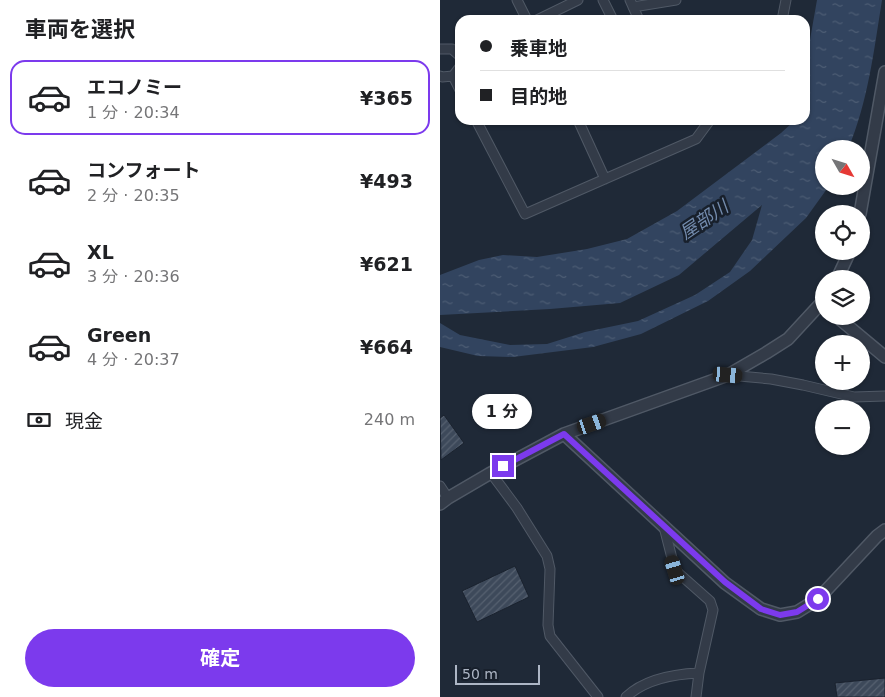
<!DOCTYPE html>
<html lang="ja">
<meta charset="utf-8">
<style>
:root{--surface:#fff;--page:#f2f2f2;--text:#202124;--muted:#757577;--line:#e0e0e0;--accent:#7c3aed}
body{margin:0;font-family:"DejaVu Sans","Noto Sans JP",sans-serif;background:var(--page);color:var(--text);height:100vh;display:flex;flex-direction:column;font-size:19px;white-space:nowrap}
*{box-sizing:border-box;margin:0}
p{font-size:16px;color:var(--muted)}
.icon{flex:none;width:28px;height:28px;fill:none;stroke:currentColor;stroke-width:2;stroke-linecap:round;stroke-linejoin:round}
.map{position:relative;flex:1;overflow:hidden}
.drawer{display:flex;flex-direction:column;background:var(--surface);width:440px}
.drawer>*{flex:none}
.hud{position:absolute;left:15px;top:15px;width:355px;height:110px;border-radius:15px;box-shadow:0 1px 4px #0004;display:grid;align-content:center;height:110px;padding:0 25px;background:var(--surface)}
.needle{width:32px;rotate:129deg}
.fabs{position:absolute;left:375px;top:140px;display:grid;gap:10px}
.fabs a{display:grid;place-items:center;width:55px;height:55px;border-radius:50%;background:var(--surface);box-shadow:0 1px 4px #0004;font-size:25px}
.scale{position:absolute;left:15px;bottom:12px;width:85px;box-sizing:border-box;padding-left:5px;border:2px solid #adb6c5;border-top:0;font-size:14px;line-height:18px;white-space:nowrap;color:#adb6c5;-webkit-text-stroke:4px #18202c;paint-order:stroke}
.end{position:absolute;width:22px;height:22px;margin:-11px;border:6px solid #7c3aed;background:#fff;box-shadow:0 0 0 2px #fff}
.from{border-radius:50%}
.bubble{position:absolute;height:35px;border-radius:18px;background:var(--surface);box-shadow:0 1px 4px #0004;font-size:16px;font-weight:700;line-height:35px;text-align:center}
.car{position:absolute;width:15px;height:30px;margin:-15px -8px;border-radius:6px;box-shadow:0 0 4px 1px #0007;background:linear-gradient(#222 24%,#8ab4d8 0 40%,#222 0 76%,#8ab4d8 0 86%,#222 0)}
.hud b{display:flex;align-items:center;gap:18px;height:48px;font-size:19px}
.hud b+b{border-top:1px solid var(--line)}
.hud i{width:12px;height:12px;background:var(--text)}
ul{padding:0;list-style:none}
li{display:flex;align-items:center;gap:15px;height:75px;margin:0 10px 8px;padding:0 15px;border:2px solid transparent;border-radius:15px}
li div{flex:1}
li b{display:block;font-size:19px}
li em{font-style:normal;font-weight:700}
li.active{border-color:var(--accent)}
li>.icon{width:45px;height:45px;stroke-width:1.5}
h2{padding:0 25px;font-size:22px;line-height:60px}
.pay{display:flex;align-items:center;gap:12px;height:55px;padding:0 25px;font-size:19px}
.pay p{margin-inline-start:auto}
.action{display:flex;gap:10px;margin-top:auto;padding:10px 25px}
.action a{flex:1;height:58px;border-radius:30px;background:var(--accent);color:#fff;font-size:20px;font-weight:700;line-height:58px;text-align:center}
main{display:flex;flex:1;min-height:0}
.map>svg:first-child{display:block}
.water{fill:url(#water-ripples)}
.building{fill:url(#building-hatch);stroke:#1a222e}
.lines{fill:none;stroke-linecap:round;stroke-linejoin:round}
.minor-casing{stroke:#505966;stroke-width:11}
.tertiary-casing{stroke:#505966;stroke-width:14}
.minor{stroke:#333b48;stroke-width:9}
.tertiary{stroke:#333b48;stroke-width:11}
.route{stroke:#7c3aed;stroke-width:6}
.labels{text-anchor:middle;stroke-width:5;stroke-linejoin:round;paint-order:stroke}
.water-label{font-size:18px;font-style:italic;fill:#748cae;stroke:#18202c}
</style>
<main>
<section class="drawer">
<h2>車両を選択</h2>
<ul>
<li class="active"><svg class="icon" aria-label="car" viewBox="0 0 24 24"><path d="M5 17H2v-5l4-1 3-4h7l3 4 3 1v5h-3M9 17h6M6 11h13"/><circle cx="7" cy="17" r="2"/><circle cx="17" cy="17" r="2"/></svg><div><b>エコノミー</b><p>1 分 · 20:34</p></div><em>¥365</em></li>
<li><svg class="icon" aria-label="car" viewBox="0 0 24 24"><path d="M5 17H2v-5l4-1 3-4h7l3 4 3 1v5h-3M9 17h6M6 11h13"/><circle cx="7" cy="17" r="2"/><circle cx="17" cy="17" r="2"/></svg><div><b>コンフォート</b><p>2 分 · 20:35</p></div><em>¥493</em></li>
<li><svg class="icon" aria-label="car" viewBox="0 0 24 24"><path d="M5 17H2v-5l4-1 3-4h7l3 4 3 1v5h-3M9 17h6M6 11h13"/><circle cx="7" cy="17" r="2"/><circle cx="17" cy="17" r="2"/></svg><div><b>XL</b><p>3 分 · 20:36</p></div><em>¥621</em></li>
<li><svg class="icon" aria-label="car" viewBox="0 0 24 24"><path d="M5 17H2v-5l4-1 3-4h7l3 4 3 1v5h-3M9 17h6M6 11h13"/><circle cx="7" cy="17" r="2"/><circle cx="17" cy="17" r="2"/></svg><div><b>Green</b><p>4 分 · 20:37</p></div><em>¥664</em></li>
</ul>
<div class="pay"><svg class="icon" aria-label="cash" viewBox="0 0 24 24"><path d="M3 7h18v10H3z"/><circle cx="12" cy="12" r="2"/></svg>現金<p>240 m</p></div>
<div class="action"><a>確定</a></div>
</section>
<div class="map">
<svg width="445" height="697" viewBox="0 0 445 697">
<defs>
<pattern id="water-ripples" width="26" height="14" patternUnits="userSpaceOnUse" patternTransform="scale(1.25)"><rect width="26" height="14" fill="#32445f"/><path d="M2 4q2-2 4 0t4 0M15 11q2-2 4 0t4 0" fill="none" stroke="#4d5d74"/></pattern>
<pattern id="building-hatch" width="6" height="6" patternUnits="userSpaceOnUse" patternTransform="scale(1.25)"><rect width="6" height="6" fill="#3d495a"/><path d="M-1 1l2-2M0 6l6-6M5 7l2-2" fill="none" stroke="#566170"/></pattern>
</defs>
<rect width="100%" height="100%" fill="#1f2937"/>
<!-- water -->
<path class="water" d="M377 0H442C434 50 428 102 408 149H384V186H389L366 218 310 271 268 301 201 334 153 347 73 357 38 356 0 347V323L20 335 70 345 107 344 145 332 198 321 255 295 290 272 312 240 322 205 239 275 180 303 110 309 0 315V275L39 260 63 255 97 257 147 249 187 239 237 211 341 133 352 123 353 120H365V68Z"/>
<!-- building -->
<path class="building" d="M4 415 24 443 1 460 0 418Z
M75 566 89 597 37 622 22 591Z
M445 678V697H397L395 683Z"/>
<g class="lines">
<defs>
<path id="minor" d="M77 0 87 20
M163 0 173 20
M190 0 199 20
M193 7 236 0
M97 20 138 0
M342 20 346 0
M0 49H12L20 56
M0 76 2 77 13 76 20 67
M13 76 20 90
M36 120 85 214 256 139 270 120
M138 120 165 179
M288 375 331 379 363 385 414 397 445 396
M51 473 77 508 107 556 110 569 108 625 110 636 158 697
M0 486 8 498
M224 527 235 570 270 601 273 610 259 673 256 697
M186 697C205 679 235 674 259 673"/>
<path id="tertiary" d="M420 214 445 72
M397 279 410 251
M396 316 445 357
M124 434 285 583 321 609 340 615 357 612 378 599 437 536 445 530
M0 504 8 498 49 474 124 434 288 375 326 353 348 339 384 300"/>
</defs>
<!-- minor casing -->
<use href="#minor" class="minor-casing"/>
<!-- tertiary casing -->
<use href="#tertiary" class="tertiary-casing"/>
<!-- minor -->
<use href="#minor" class="minor"/>
<!-- tertiary -->
<use href="#tertiary" class="tertiary"/>
</g>
<g class="lines">
<!-- route -->
<path class="route" d="M63 466 124 434 285 582 321 609 340 615 357 612 378 599"/>
</g>
<g class="labels">
<!-- water labels -->
<g class="water-label">
<text transform="translate(264 220) rotate(-34)" y="6">屋部川</text>
</g>
</g>
</svg>
<div class="fabs">
<a><svg class="needle" viewBox="-14 -14 28 28"><path d="M0-13l5 13h-10z" fill="#e53935"/><path d="M0 13l5-13h-10z" fill="#757577"/></svg></a>
<a><svg class="icon" aria-label="locate" viewBox="0 0 24 24"><circle cx="12" cy="12" r="6"/><path d="M12 2v4M12 18v4M2 12h4M18 12h4"/></svg></a>
<a><svg class="icon" aria-label="layers" viewBox="0 0 24 24"><path d="M12 4l9 5-9 5-9-5zM3 14l9 5 9-5"/></svg></a>
<a>+</a>
<a>−</a>
</div>
<div class="scale">50 m</div>
<i class="end from" style="left:378px;top:599px"></i>
<i class="end" style="left:63px;top:466px"></i>
<div class="bubble" style="left:32px;top:394px;width:60px">1 分</div>
<i class="car" style="left:288px;top:375px;rotate:95deg"></i>
<i class="car" style="left:152px;top:424px;rotate:71deg"></i>
<i class="car" style="left:235px;top:570px;rotate:343deg"></i>
<div class="hud">
<b><i class="from"></i>乗車地</b>
<b><i></i>目的地</b>
</div>
</div>
</main>
